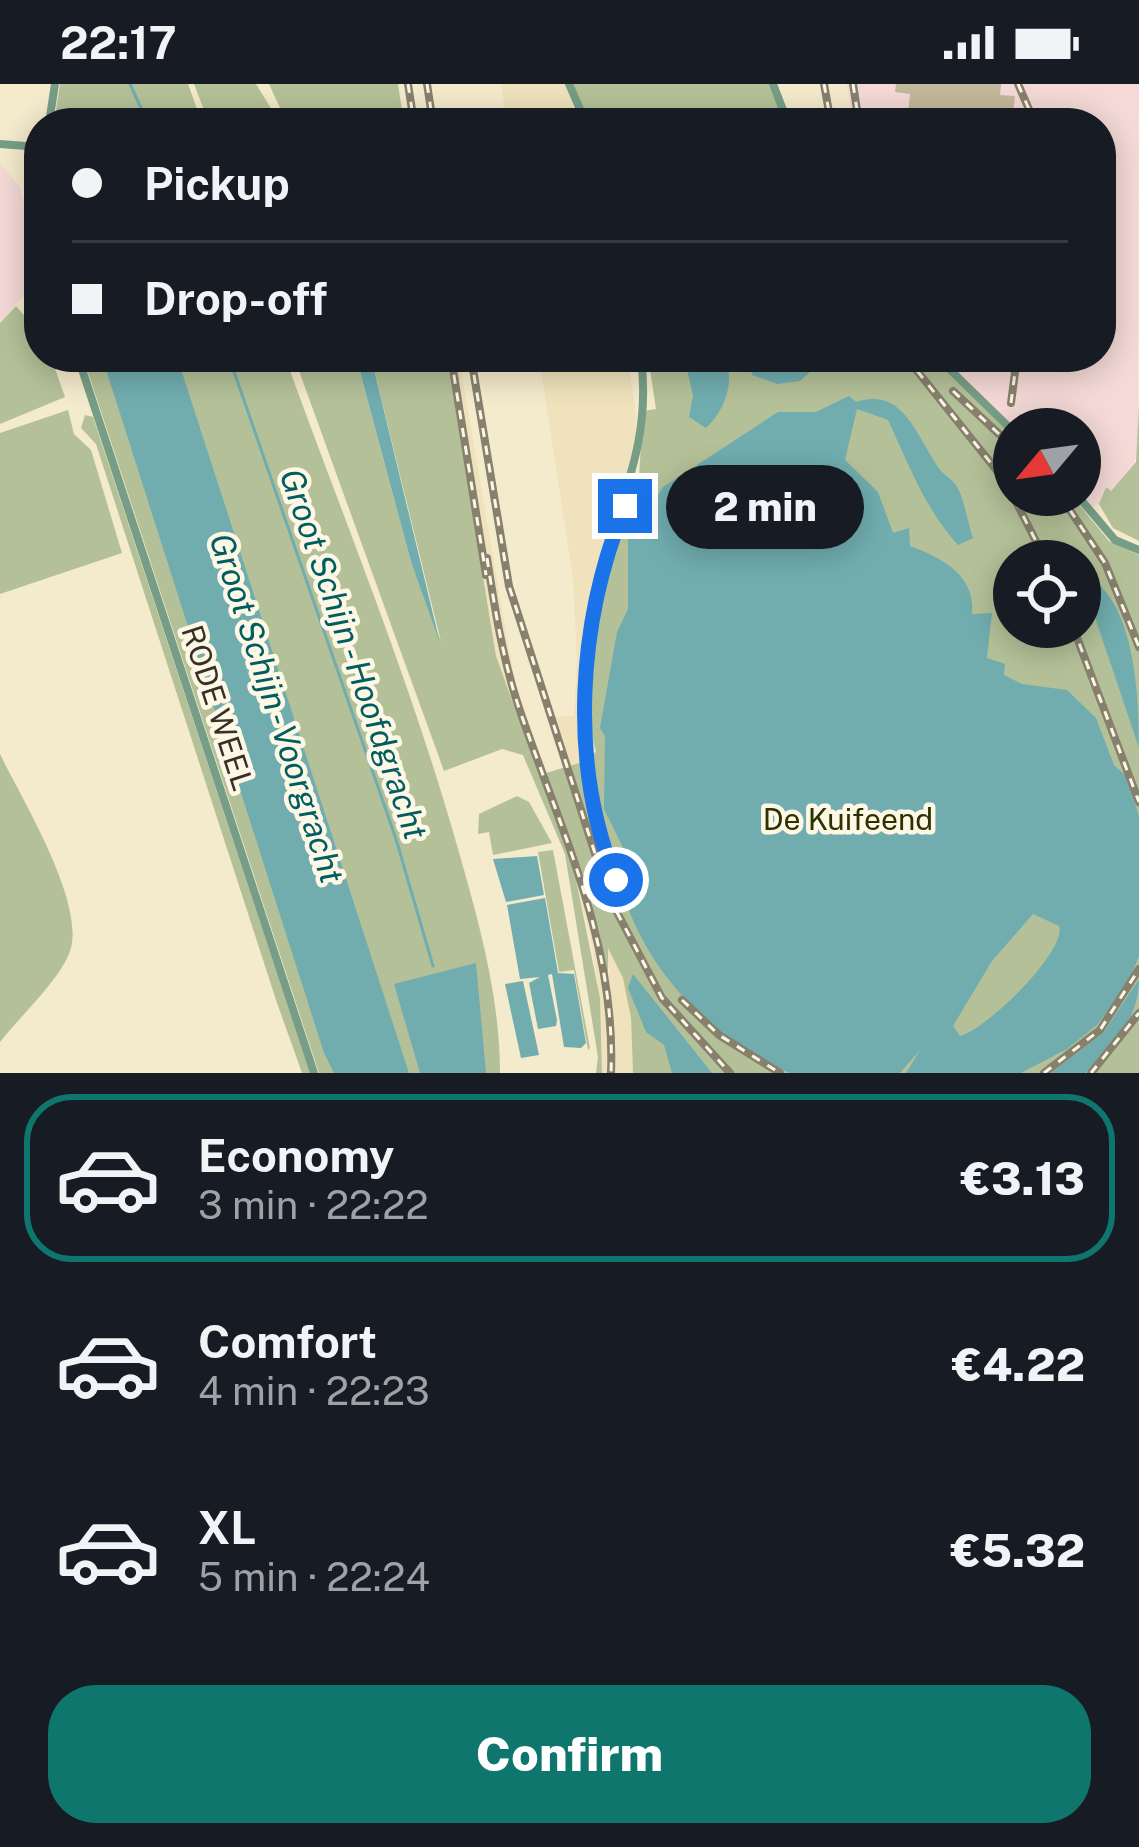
<!DOCTYPE html>
<meta charset="utf-8">
<style>
:root{--surface:#171b24;--page:#20242c;--text:#f1f3f6;--muted:#9ea1a6;--line:#363941;--accent:#0f766e}
body{margin:0;font-family:"Public Sans",sans-serif;background:var(--page);color:var(--text);height:100vh;display:flex;flex-direction:column;font-size:45px;white-space:nowrap}
*{box-sizing:border-box;margin:0}
p{font-size:39px;color:var(--muted)}
.icon{flex:none;width:66px;height:66px;fill:none;stroke:currentColor;stroke-width:2;stroke-linecap:round;stroke-linejoin:round}
.map{position:relative;height:989px;overflow:hidden}
.details{display:flex;flex-direction:column;background:var(--surface);flex:1}
.details>*{flex:none}
.banner{position:absolute;left:24px;top:24px;width:1092px;height:264px;border-radius:48px;box-shadow:0 6px 30px #0003;display:grid;align-content:center;height:264px;padding:0 48px;background:var(--surface)}
.needle{width:78px;rotate:241deg}
.tools{position:absolute;left:993px;top:324px;display:grid;gap:24px}
.tools a{display:grid;place-items:center;width:108px;height:108px;border-radius:50%;background:var(--surface);box-shadow:0 6px 30px #0003;font-size:60px}
.end{position:absolute;width:54px;height:54px;margin:-27px;border:15px solid #1a73e8;background:#fff;box-shadow:0 0 0 6px #fff}
.from{border-radius:50%}
.bubble{position:absolute;height:84px;border-radius:42px;background:var(--surface);box-shadow:0 6px 30px #0003;font-size:39px;font-weight:800;line-height:84px;text-align:center}
.banner b{display:flex;align-items:center;gap:42px;height:114px;font-size:45px}
.banner b+b{border-top:3px solid var(--line)}
.banner i{width:30px;height:30px;background:var(--text)}
ul{padding:21px 0 0;list-style:none}
li{display:flex;align-items:center;gap:36px;height:168px;margin:0 24px 18px;padding:0 24px;border:6px solid transparent;border-radius:48px}
li div{flex:1}
li b{display:block;font-size:45px}
li em{font-style:normal;font-weight:800}
li.selected{border-color:var(--accent)}
li>.icon{width:108px;height:108px;stroke-width:1.5}
.primary-button{display:flex;gap:24px;margin-top:auto;padding:24px 48px}
.primary-button a{flex:1;height:138px;border-radius:48px;background:var(--accent);color:#fff;font-size:48px;font-weight:800;line-height:138px;text-align:center}
.status{display:flex;justify-content:space-between;align-items:center;height:84px;padding:0 60px;background:var(--surface);direction:ltr}
.status svg{height:33px;fill:currentColor}
.map>svg:first-child{display:block}
.built{fill:#efe2bc}
.industrial{fill:#f4d9d6}
.green{fill:#b4c198;fill-rule:evenodd}
.water{fill:#71adaf;fill-rule:evenodd}
.lines{fill:none;stroke-linecap:round;stroke-linejoin:round}
.stream{stroke:#71adaf;stroke-width:3}
.building{fill:#c2b89b}
.street{stroke:#769d86;stroke-width:8}
.rail-casing{stroke:#86806d;stroke-width:8}
.rail{stroke:#fef7e5;stroke-width:3;stroke-dasharray:9;stroke-linecap:butt}
.route{stroke:#1a73e8;stroke-width:15}
.labels{text-anchor:middle;stroke-width:9;stroke-linejoin:round;paint-order:stroke}
.street-label{font-size:30px;fill:#353126;stroke:#fef7e5}
.park-label{font-size:30px;fill:#293300;stroke:#fef7e5}
.water-label{font-size:33px;font-style:italic;fill:#005d60;stroke:#fef7e5}
</style>
<div class="status"><b>22:17</b><svg viewBox="0 0 49 12"><path d="M0 12V9h3v3zM5 12V6h3v6zM10 12V3h3v9zM15 12V0h3v12zM26 1h20v11H26zM47 4h2v5h-2z"/></svg></div>
<div class="map">
<svg width="1139" height="989" viewBox="0 0 1139 989">
<rect width="100%" height="100%" fill="#f4eacc"/>
<!-- built -->
<path class="built" d="M501 0H565L582 39H507Z
M447 273 459 274 514 595 597 834 608 889H610L566 685 551 633 574 632 577 576 573 494 539 273H627L636 329 635 378 604 469 585 576 588 696 631 934 633 989H602L600 914 591 855 562 750 496 572Z"/>
<!-- industrial -->
<path class="industrial" d="M847 0H1139L1138 368 1130 388 1110 407 1105 404 1099 420 1085 428 1071 411H1080V345H1014V352L934 273H1101V39H853Z
M0 80 19 102 39 165V194L0 239Z"/>
<!-- green -->
<path class="green" d="M60 0H188L202 39H54Z
M194 0H256L280 39H209Z
M269 0H398L404 39H287Z
M572 0H769L784 39H589Z
M16 222 39 248V273H51L65 313 0 340V239Z
M83 273H285C344 436 411 598 458 765 479 838 500 913 500 989H319Z
M294 273H356L411 478 441 558 371 273H447L496 572 539 691 590 676 596 667 590 647 595 520 639 393 643 327 656 325 648 273H934L1014 352V411H1071L1109 457 1139 471V989H633L631 934 623 894 608 864V891L598 842 576 796 600 914 602 989H596L598 973 565 770 523 671 502 665 444 687ZM1014 477H1080V543H1014Z
M1139 321V457L1113 444 1099 420 1106 403 1111 407 1136 378Z
M68 326 74 350 91 366 122 469 0 510V349Z
M85 331 93 333 310 989H302L276 916 96 360 81 344Z
M0 670C21 714 89 823 69 870 56 900 21 931 0 958Z
M517 712 529 718 552 759 493 771 489 748 478 750 479 730Z
M553 766 590 964 588 966 574 886 559 888 538 768Z"/>
<!-- water -->
<path class="water" d="M102 273H177L409 989H334L324 969Z
M356 273H371L440 559 411 478Z
M684 273H724C736 296 725 327 706 344L689 333 693 311Z
M749 273H813L809 289 800 297 777 300 752 291Z
M849 312 856 318C906 301 918 358 942 388 946 392 952 395 956 401 965 415 967 438 973 454L958 461C925 425 909 381 888 336L857 325 845 376 878 408 893 449 909 444 910 462C943 474 976 492 972 530L992 529 987 574 1005 580 1004 591 1022 600 1067 606 1096 634 1114 681 1127 693 1139 733V872L1127 901 1097 941 1067 965 1021 989H906L920 966 900 989H790C713 957 649 890 623 810L630 803 632 782 604 725 605 652 600 644 617 548 628 525V456L663 403 778 328H816ZM1033 830 1059 842C1067 867 987 945 960 952L953 942 992 877Z
M1080 489C1136 509 1139 615 1139 664Z
M537 772 544 811 506 818 493 775Z
M545 814 558 889 574 890 586 959 581 964 564 963 552 890 548 891 557 936 556 942 538 945 529 899 540 893 520 895 507 821Z
M476 879 486 989H420L394 900Z
M633 890 712 989H672L664 961 646 948 628 904Z
M1139 895C1139 935 1113 962 1085 989H1051L1104 948Z
M523 897 539 971 521 974 505 900Z"/>
<g class="lines">
<!-- stream -->
<path class="stream" d="M130 0 148 39
M229 273 396 755 433 882"/>
</g>
<!-- building -->
<path class="building" d="M896 0H1001L1000 11 1015 12 1012 39H907L910 10 895 8Z"/>
<g class="lines">
<!-- street -->
<path class="street" d="M569 0 586 39
M773 0 788 39
M49 39 55 0
M0 60 39 63
M39 89 33 129 39 151
M78 273 314 989
M937 273 1014 348
M1077 411 1115 456 1139 466
M615 796C583 716 575 598 594 514 613 425 653 368 641 273"/>
<defs>
<path id="rail" d="M408 0 414 39
M427 0 433 39
M824 0 831 39
M853 0 859 39
M1018 0 1035 39
M451 273 486 491
M471 273 509 502 609 813 662 914 730 989
M906 273 1006 398 1046 477
M953 307 1014 364
M1011 319 1017 273
M1060 411 1105 479 1139 563
M487 474C495 526 503 577 520 627 561 747 616 858 611 989
M1073 543 1139 718
M682 916 719 951 780 989
M1044 989 1100 946 1139 885
M1091 989 1139 929"/>
</defs>
<!-- rail casing -->
<use href="#rail" class="rail-casing"/>
<!-- rail -->
<use href="#rail" class="rail"/>
</g>
<g class="lines">
<!-- route -->
<path class="route" d="M616 796C568 679 578 537 625 422"/>
</g>
<g class="labels">
<!-- street labels -->
<g class="street-label">
<text transform="translate(217 624) rotate(72)" y="10">RODE WEEL</text>
</g>
<!-- park labels -->
<g class="park-label">
<text x="848" y="746">De Kuifeend</text>
</g>
<!-- water labels -->
<g class="water-label">
<text transform="translate(354 570) rotate(71)" y="12">Groot Schijn - Hoofdgracht</text>
<text transform="translate(277 624) rotate(72)" y="12">Groot Schijn - Voorgracht</text>
</g>
</g>
</svg>
<div class="tools">
<a><svg class="needle" viewBox="-14 -14 28 28"><path d="M0-13l5 13h-10z" fill="#e53935"/><path d="M0 13l5-13h-10z" fill="#9ea1a6"/></svg></a>
<a><svg class="icon" aria-label="locate" viewBox="0 0 24 24"><circle cx="12" cy="12" r="6"/><path d="M12 2v4M12 18v4M2 12h4M18 12h4"/></svg></a>
</div>
<i class="end from" style="left:616px;top:796px"></i>
<i class="end" style="left:625px;top:422px"></i>
<div class="bubble" style="left:666px;top:381px;width:198px">2 min</div>
<div class="banner">
<b><i class="from"></i>Pickup</b>
<b><i></i>Drop-off</b>
</div>
</div>
<section class="details">
<ul>
<li class="selected"><svg class="icon" aria-label="car" viewBox="0 0 24 24"><path d="M5 17H2v-5l4-1 3-4h7l3 4 3 1v5h-3M9 17h6M6 11h13"/><circle cx="7" cy="17" r="2"/><circle cx="17" cy="17" r="2"/></svg><div><b>Economy</b><p>3 min · 22:22</p></div><em>€3.13</em></li>
<li><svg class="icon" aria-label="car" viewBox="0 0 24 24"><path d="M5 17H2v-5l4-1 3-4h7l3 4 3 1v5h-3M9 17h6M6 11h13"/><circle cx="7" cy="17" r="2"/><circle cx="17" cy="17" r="2"/></svg><div><b>Comfort</b><p>4 min · 22:23</p></div><em>€4.22</em></li>
<li><svg class="icon" aria-label="car" viewBox="0 0 24 24"><path d="M5 17H2v-5l4-1 3-4h7l3 4 3 1v5h-3M9 17h6M6 11h13"/><circle cx="7" cy="17" r="2"/><circle cx="17" cy="17" r="2"/></svg><div><b>XL</b><p>5 min · 22:24</p></div><em>€5.32</em></li>
</ul>
<div class="primary-button"><a>Confirm</a></div>
</section>
